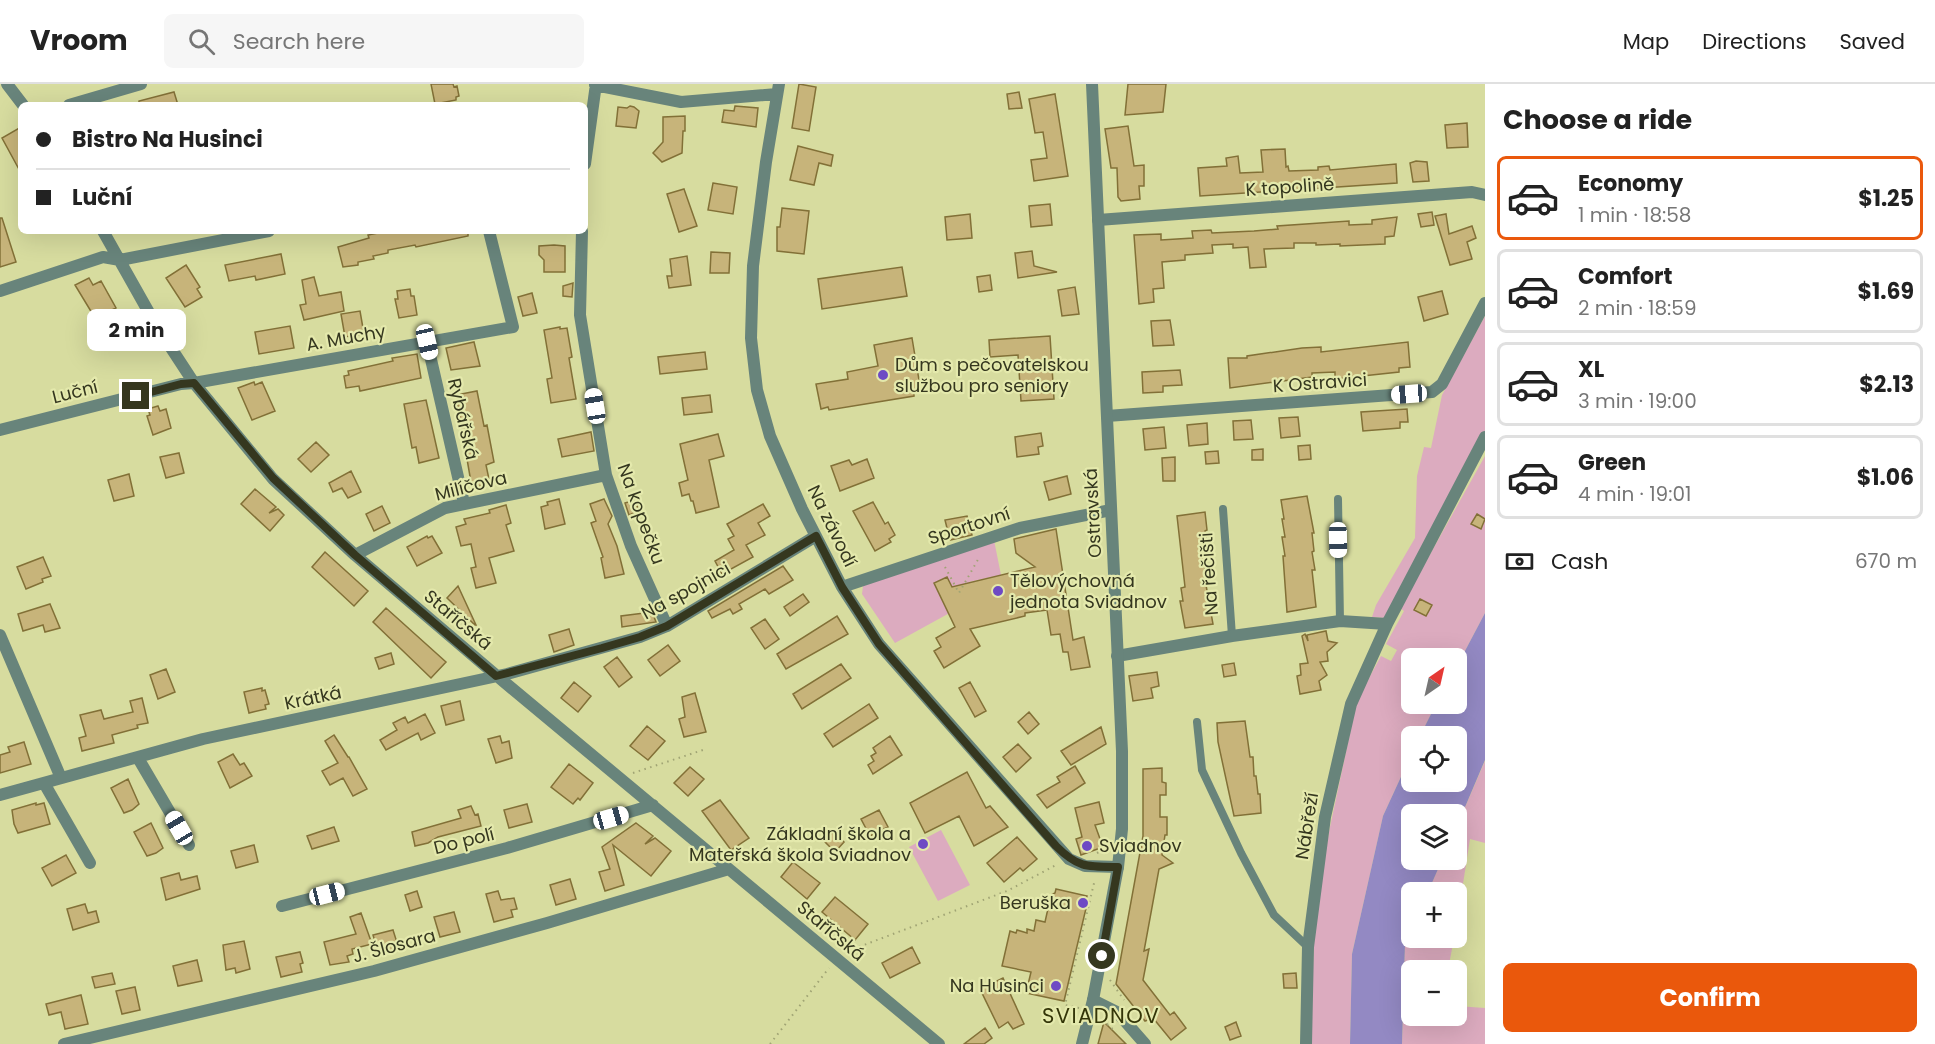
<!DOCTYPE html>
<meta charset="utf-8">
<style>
:root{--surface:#fff;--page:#f6f6f6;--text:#222;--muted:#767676;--line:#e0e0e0;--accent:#ea580c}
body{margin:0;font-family:Poppins,sans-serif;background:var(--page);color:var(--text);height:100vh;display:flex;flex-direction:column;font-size:22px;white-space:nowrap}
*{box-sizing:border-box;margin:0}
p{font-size:20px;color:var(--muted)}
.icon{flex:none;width:33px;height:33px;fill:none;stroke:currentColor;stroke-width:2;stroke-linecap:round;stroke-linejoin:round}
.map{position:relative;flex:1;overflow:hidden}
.sheet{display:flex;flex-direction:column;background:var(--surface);width:450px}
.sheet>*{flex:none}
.guide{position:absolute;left:18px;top:18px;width:570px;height:132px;border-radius:9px;box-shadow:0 6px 24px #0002;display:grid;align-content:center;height:132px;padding:0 18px;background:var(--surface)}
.needle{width:39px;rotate:34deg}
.controls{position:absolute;left:1401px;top:564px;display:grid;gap:12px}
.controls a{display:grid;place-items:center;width:66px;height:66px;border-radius:9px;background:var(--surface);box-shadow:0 6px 24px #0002;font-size:30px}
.end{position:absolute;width:27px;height:27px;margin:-14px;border:8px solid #35371f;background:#fff;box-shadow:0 0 0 3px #fff}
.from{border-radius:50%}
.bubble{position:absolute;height:42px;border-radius:9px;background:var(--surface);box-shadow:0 6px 24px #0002;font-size:20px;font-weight:700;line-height:42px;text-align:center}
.car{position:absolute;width:18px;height:36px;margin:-18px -9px;border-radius:8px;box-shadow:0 0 4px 2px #0007;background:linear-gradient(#fff 24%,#345 0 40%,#fff 0 76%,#345 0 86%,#fff 0)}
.guide b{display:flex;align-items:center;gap:21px;height:57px;font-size:22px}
.guide b+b{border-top:2px solid var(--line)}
.guide i{width:15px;height:15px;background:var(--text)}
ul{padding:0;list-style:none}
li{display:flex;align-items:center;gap:18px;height:84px;margin:0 12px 9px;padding:0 6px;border:3px solid var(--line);border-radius:9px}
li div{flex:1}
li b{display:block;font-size:22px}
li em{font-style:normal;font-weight:700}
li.selected{border-color:var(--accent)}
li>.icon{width:54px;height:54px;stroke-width:1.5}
h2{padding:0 18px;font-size:27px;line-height:72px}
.pay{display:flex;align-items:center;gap:15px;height:66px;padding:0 18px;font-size:22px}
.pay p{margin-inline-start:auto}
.cta{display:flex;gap:12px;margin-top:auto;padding:12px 18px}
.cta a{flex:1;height:69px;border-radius:9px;background:var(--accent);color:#fff;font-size:24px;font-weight:700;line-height:69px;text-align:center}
header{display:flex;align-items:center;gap:36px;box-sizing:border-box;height:84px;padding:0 30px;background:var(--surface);border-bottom:2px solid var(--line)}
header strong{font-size:28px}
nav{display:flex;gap:33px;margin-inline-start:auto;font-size:21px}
.search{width:420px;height:54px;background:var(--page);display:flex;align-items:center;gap:15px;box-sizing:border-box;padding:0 21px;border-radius:9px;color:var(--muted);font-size:22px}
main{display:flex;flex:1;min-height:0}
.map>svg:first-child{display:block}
.green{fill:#dcabbf}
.water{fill:#9389c3}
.building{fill:#c7b47a;stroke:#827037;stroke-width:1.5}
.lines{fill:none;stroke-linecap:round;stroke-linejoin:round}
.path{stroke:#a0a474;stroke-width:2;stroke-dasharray:1.5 4.5;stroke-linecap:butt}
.service{stroke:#68847b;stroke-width:8}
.minor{stroke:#68847b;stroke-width:12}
.tertiary{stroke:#68847b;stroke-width:12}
.route{stroke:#35371f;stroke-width:8}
.poi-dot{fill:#6e4bc4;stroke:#e4e9ac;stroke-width:2}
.labels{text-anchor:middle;stroke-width:4.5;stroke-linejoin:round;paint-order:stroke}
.street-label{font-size:18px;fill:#35371f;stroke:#e4e9ac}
.poi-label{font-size:18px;fill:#35371f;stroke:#e4e9ac;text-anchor:start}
.quarter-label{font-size:21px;letter-spacing:1.5px;fill:#333508;stroke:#e4e9ac}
</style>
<header>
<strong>Vroom</strong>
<div class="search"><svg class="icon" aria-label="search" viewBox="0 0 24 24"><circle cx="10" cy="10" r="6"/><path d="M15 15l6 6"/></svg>Search here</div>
<nav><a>Map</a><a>Directions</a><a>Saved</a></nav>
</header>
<main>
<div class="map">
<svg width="1485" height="960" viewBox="0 0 1485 960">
<rect width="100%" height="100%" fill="#d7dc9f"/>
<!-- green -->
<path class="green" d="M1485 232V347L1385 534 1372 533 1376 521 1415 454 1417 392 1424 363 1431 364 1442 311Z
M1485 372V529L1457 582 1456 574H1412V620H1436L1420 652H1412L1411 671 1383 732 1352 870 1350 960H1310L1314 857 1319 803 1330 743 1357 616 1381 572 1391 577 1397 566 1386 560 1404 527 1400 524Z
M994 456 1001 491 969 498 966 520 895 559 862 510 863 502Z
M1485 677V759L1470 755 1457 838 1456 808H1428L1442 776H1456L1457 742Z
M941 746 970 801 938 817 909 763Z
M1411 845 1412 854H1454L1448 886H1412V932H1456L1457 922 1485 924V960H1402L1405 860Z"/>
<!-- water -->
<path class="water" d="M1485 529V676L1457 742 1456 730H1412V776H1442L1428 808H1412L1411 845 1405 860 1402 960H1350L1352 870 1383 732 1411 671 1412 698H1456V652H1420L1436 620H1456L1457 582Z"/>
<!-- building -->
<path class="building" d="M431 0H453L454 3 457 2 459 12 456 13V16L435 20Z
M799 0 816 3 809 47 792 44Z
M1128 0H1166L1163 28 1125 31Z
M174 8 178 21H139V17Z
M1019 8 1022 24 1009 25 1007 10Z
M1055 10 1068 92 1034 97 1031 76 1047 74 1043 48 1035 49 1029 15Z
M630 22 634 23 639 27 636 44 616 42 618 23 627 24Z
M735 22 758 24 756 43 722 38 724 26 734 27Z
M685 32V47H683L682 69 662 78 653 69 663 58V33Z
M1467 39 1468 63 1447 64 1445 41Z
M1128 42 1134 82 1144 81V102H1139L1140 115 1121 117 1118 113 1117 84H1111L1105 45Z
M21 43V89L2 54Z
M798 62 833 71 831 82 819 79 814 101 790 96Z
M1285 65 1286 83 1288 82 1289 87 1318 86V83L1329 82 1330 86 1396 80 1397 99 1200 112 1198 84 1227 82 1226 74 1238 72 1240 89 1263 88 1261 66Z
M1416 77 1427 78 1429 97 1413 98 1410 79Z
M713 99 737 103 733 130 708 126Z
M684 105 697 142 679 148 667 110Z
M1050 120 1052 141 1031 143 1029 122Z
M782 124 809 127 804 170 777 167V143H780Z
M1432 128 1434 141 1421 143 1418 130Z
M970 130 972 154 947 156 945 133Z
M1446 130 1449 150 1472 142 1476 154 1467 158 1472 175 1450 181 1435 132Z
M1397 133 1394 152 1385 153V160L1340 162V160L1316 161V159H1294V164L1264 165 1266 183 1250 184 1248 163 1233 164V160L1212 161 1213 169 1185 171V176L1162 178 1164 204 1153 205 1154 218 1139 220 1134 151 1161 150V156L1193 154 1192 147 1211 146 1212 149 1254 147 1278 145 1277 142 1349 137V141L1372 140V136Z
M0 134H2L16 178 0 183Z
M388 147H468V152L416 163 415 161 388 166V169L373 172 374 175 358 178V181L343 183 338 163 369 154 368 151Z
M554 161 565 162V188H544V176L539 171V162Z
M1032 167 1034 182 1057 188 1018 194 1015 169Z
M711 168 730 169 729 189H710Z
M281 170 285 190 256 196 255 192 229 197 225 181Z
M687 172 691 201 669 204 667 192H672L670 175Z
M186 181 200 203 197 205 202 213 185 223 166 194Z
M902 183 907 212 822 225 818 195Z
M990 191 992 206 979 208 977 193Z
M314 193 319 212 341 208 344 227 304 236 300 221 306 220 302 196Z
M89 194 93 201 101 197 116 224 95 234 75 201Z
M573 199 572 213 563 212V202Z
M1075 203 1079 230 1062 232 1058 206Z
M410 205 411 212H414L417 231 399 234 395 215H398L397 207Z
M1442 207 1448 230 1424 237 1418 213Z
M532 209 537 229 523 232 518 213Z
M360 227 364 250 345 253 341 230Z
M1170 236 1174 261 1153 262 1151 237Z
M290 242 294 264 259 270 255 248Z
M560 243V245L567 244 572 273 569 274 576 315 551 319 547 295 552 294 544 246Z
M1050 252 1054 315 1021 317 1018 271 990 273 989 256Z
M912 254 921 308 914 309V312L829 326 828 323 821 325 816 300 848 295 847 288 878 282 874 261Z
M474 258 480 282 451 286 446 264Z
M1408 258 1410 283 1399 284V288L1335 295V288L1312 289V293L1230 304 1228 274H1247V272L1302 264 1321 263V268Z
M705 268 707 285 660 290 658 273Z
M417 270 421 294 360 307 359 302 346 304 344 292 349 291 348 287 393 277 392 274Z
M1180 286 1182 301 1163 302V308L1143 309 1142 288Z
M254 298 255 301 262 298 275 327 252 336 238 304Z
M477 307 484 342 487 341 494 378 486 381 490 400 472 404 456 311Z
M710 311 712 328 684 331 682 314Z
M426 316 439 374 419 379 416 363 412 364 404 320Z
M158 322 160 327 166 325 171 344 153 351 147 332 150 331 148 325Z
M1407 325 1408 338H1400V344L1363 347 1361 328Z
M1298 333 1300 352 1281 354 1279 334Z
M1251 336 1253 355 1234 356 1233 337Z
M1207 339 1208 360 1189 362 1187 341Z
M1164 343 1166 364 1145 366 1143 345Z
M591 348 594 367 562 373 558 355Z
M1041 349 1043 362 1038 363 1039 370 1017 373 1015 353Z
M718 350 724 372 709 376 719 423 696 429 693 417H691L689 410 682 412 679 399 688 396 680 360Z
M316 358 329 371 311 388 298 375Z
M1310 361 1311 375 1299 376 1298 362Z
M1263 365V376H1252V366Z
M1218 367 1219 379 1206 380 1205 368Z
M179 369 184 389 166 394 160 373Z
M1175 373V397H1163L1162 374Z
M867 375 874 394 840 407 831 382 849 376 852 381Z
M351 387 361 408 348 414 342 404 333 408 329 399Z
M129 390 134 412 114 417 108 396Z
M1067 392 1071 410 1049 416 1044 398Z
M255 405 276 423 269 429 278 425 284 431 270 447 241 420Z
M1307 412 1314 449H1312L1314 467 1312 468 1315 486H1312L1316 523 1287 528 1283 472H1285L1282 453H1285L1282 435H1284L1281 416Z
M559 415 565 440 545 445 541 423 548 421 547 418Z
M604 415 612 432 608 440 617 462 624 490 605 494 601 474 603 473 591 439 596 437 590 420Z
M635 416 639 427 629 431 625 419Z
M873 418 885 440 888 438 895 451 889 455 891 458 875 467 853 427Z
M763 420 770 432 758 439 765 451 746 461 753 473 722 490 715 477 734 466 728 455 734 452 727 440Z
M506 421 511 439 506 441 514 467 489 474 496 499 476 504 471 484 476 483 471 460 461 462 456 443 466 440 464 435 490 429 489 426Z
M382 422 390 439 374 447 366 430Z
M1205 428 1207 446 1205 447 1208 465H1205L1207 484H1205L1206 490H1204L1213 540 1185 544 1180 517H1183L1181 504 1185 503 1177 432Z
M1477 430 1485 435 1481 445 1471 440Z
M967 432 972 451 950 456 945 436Z
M1056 445 1073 556 1084 553 1090 583 1071 586 1068 568H1063L1060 550 1051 551 1047 526 1025 529V532L970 545 980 562 944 584 934 567 941 563 936 554 955 543 934 499 947 493 952 503 1035 483 1016 469 1014 455Z
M427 452 428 454 432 452 442 469 417 482 407 463Z
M325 468 368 507 354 522 312 483Z
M43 473 51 492 42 495 43 498 26 505 17 483Z
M783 482 793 496 769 510 765 505 739 520 742 525 733 530 730 525 712 534 708 527Z
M458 502 476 541H475L447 514Z
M803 510 809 518 790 532 784 523Z
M1420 515 1432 521 1426 532 1414 526Z
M50 520 60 544 45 548 43 541 23 547 18 530Z
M386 524 446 578 431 594 373 538Z
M652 528 656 538 622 543 621 532Z
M837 532 848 550 786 585 777 570Z
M765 535 779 555 765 565 751 544Z
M569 545 574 561 554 568 549 551Z
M1326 547 1328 557 1337 559 1327 568 1328 577 1320 578 1327 591 1319 597 1321 606 1300 610 1297 592 1301 591 1300 580 1308 579 1302 552 1305 550 1308 557 1307 551Z
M668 561 680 577 660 592 648 576Z
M391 569 394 580 379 585 375 574Z
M617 573 632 593 619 603 604 583Z
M1234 579 1236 591 1224 593 1222 581Z
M841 580 851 594 802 625 793 610Z
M166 585 175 608 158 615 150 591Z
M1157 588 1159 602 1151 604 1153 614 1133 617 1129 592Z
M574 598 591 612 578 628 561 614Z
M970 598 986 627 975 633 959 604Z
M262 604V607L265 606 269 620 265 621 266 625 249 629 244 608Z
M695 609 706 648 684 653 679 635 685 633 682 613Z
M142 614 148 639 137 641 138 644 112 651 114 659 82 667 79 654 86 652 80 631 101 626 104 635 133 628 130 617Z
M460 617 464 636 446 641 441 622Z
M869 620 878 634 833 663 824 650Z
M1029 628 1039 640 1028 650 1018 638Z
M425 630 435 649 421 656 418 649 386 666 380 656 397 646 393 639 405 633 408 639Z
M1245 637 1250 673H1253L1254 692H1256L1258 710H1260L1261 729 1234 732 1218 658 1217 639Z
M647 642 665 657 648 676 630 662Z
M1101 643 1106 660 1071 681 1061 667Z
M334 651 348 673H349L367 705 353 712 343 694 330 701 322 687 338 679 325 657Z
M500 652 502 659 509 657 512 674 496 679 488 655Z
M890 652 902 671 873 690 868 681 874 677 871 672 876 669 873 664Z
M24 658 31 680 0 689V671L10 668 8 663Z
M1018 660 1031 674 1016 688 1003 673Z
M233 670 240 681 244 679 252 692 230 704 218 678Z
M569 680 593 699 580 716 578 714 573 720 551 703Z
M1075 682 1085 699 1047 724 1037 711 1060 698 1057 693Z
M690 683 704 695 688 712 674 699Z
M1162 684V698L1166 699V711H1160V733H1167V751H1165L1162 771 1173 779 1159 785 1144 867 1149 865 1143 896 1170 931 1174 928 1186 944 1171 956 1153 934 1145 937 1116 900 1143 752V685Z
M967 688 986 724 990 722 1008 743 974 762 959 732 925 749 910 719Z
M128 695 139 720 132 726 124 729 111 704Z
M720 716 749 754 731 766 702 727Z
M1099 718 1104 739 1095 741 1103 763 1081 771 1076 755 1082 753 1075 724Z
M36 719V721L44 719 50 740 18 749 14 740 12 726Z
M527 720 532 738 509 744 504 726Z
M471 722 475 731 478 730 481 742 438 753 428 759 415 762 412 748 461 734 458 726Z
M879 726 888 743 870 752 861 735Z
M151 739 163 764 156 769 147 772 134 748Z
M636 739 653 752 645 760 655 754 671 767 651 792 613 761 624 801 605 807 599 788 610 785 602 763Z
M334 743 339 757 312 765 307 752Z
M833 748 844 758 835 768 824 757Z
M1017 753 1037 775 1023 787 1020 784 1004 798 987 779Z
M254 761 258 778 236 784 231 767Z
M66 771 76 789 52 802 42 784Z
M793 778 820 799 807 815 781 793Z
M179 789 181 796 197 792 200 805 166 816 161 794Z
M570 795 576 815 556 821 550 801Z
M1056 805 1087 812 1086 815 1088 816 1064 917 1026 909 1031 888 1002 882 1010 847 1016 849 1017 846 1027 849V845L1034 847 1036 836 1045 838 1051 811 1055 809Z
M417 807 422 823 410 827 405 811Z
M498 807 501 816 514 814 517 825 511 826 513 833 494 838 486 810Z
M835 813 868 840 855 856 822 828Z
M85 820 88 829 96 827 99 838 73 846 67 825Z
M454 828 460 848 440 853 434 833Z
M361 829 372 860 352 865 353 870 347 872 349 878 330 881 324 858 356 850 350 833Z
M393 846 399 865 379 871 373 851Z
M244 857 250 885 236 889 235 884 226 886 223 861Z
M912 863 920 879 890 894 882 879Z
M300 868 303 879 300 880 302 888 281 893 276 873Z
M197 876 202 897 178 902 173 882Z
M112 889 115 900 95 904 92 893Z
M1296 889 1297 904H1284L1283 890Z
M1003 894 1024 940 1013 945 1008 938 999 944 980 905Z
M135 903 140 926 122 930 116 907Z
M81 911 88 940 65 945 61 928 49 931 46 920Z
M1104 938 1126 960H1098Z
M1236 938 1241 952 1230 956 1225 943Z
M985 944 992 954 984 960H964Z"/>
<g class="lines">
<!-- path -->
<path class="path" d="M945 483 959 509 980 472
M633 689 706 665
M1097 769 1108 763
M848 867 1007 807 1058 780
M1110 896 1124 916
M1079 924 1065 921 1095 795
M1101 939 1107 940 1116 948
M770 960 829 884"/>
<!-- service -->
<path class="service" d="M1338 415 1340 537
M1223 425 1232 552
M1197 638 1202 686 1241 769 1274 831 1308 863"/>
<!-- minor -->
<path class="minor" d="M7 0 23 21
M779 0 766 78 753 182 751 254 757 306 770 352 802 425 842 503 879 560 1069 775 1085 782 1118 783
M595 1 681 18 777 10
M69 21 141 0
M585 80 596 0
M1098 136 1472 108 1485 111
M103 147 156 241 194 299 273 395 355 471 497 592 939 960
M582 147 580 231 606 391 631 462 667 542
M0 207 103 173 120 176 269 147
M427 258 464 419
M1107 332 1432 308 1442 300 1485 219
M0 346 181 300 194 299 513 243 489 147
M355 471 445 424 606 391
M842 503 1020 444 1111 426
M0 551 61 694
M1117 572 1232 552 1340 537 1387 540
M138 674 189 761
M44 699 90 779
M0 711 203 655 507 590 640 553 667 542 816 452
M282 822 507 764 653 721
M1093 916 1117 928 1145 960
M64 960 374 887 547 839 729 785
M1306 960 1308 863 1325 733 1351 620 1387 540 1485 353"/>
<!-- tertiary -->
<path class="tertiary" d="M1082 960 1093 916 1118 783 1122 745V667L1092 0"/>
</g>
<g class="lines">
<!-- route -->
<path class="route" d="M136 312 181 300 194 299 273 394 355 471 496 592 602 564 640 553 667 542 816 452 842 503 879 560 1056 762C1078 784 1087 783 1118 783L1102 872"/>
</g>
<!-- markers -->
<g class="poi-dot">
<circle cx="883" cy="291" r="6"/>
<circle cx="998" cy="507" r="6"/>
<circle cx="923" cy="760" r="6"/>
<circle cx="1087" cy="762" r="6"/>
<circle cx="1083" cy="819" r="6"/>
<circle cx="1056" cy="902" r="6"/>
</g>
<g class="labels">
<!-- street labels -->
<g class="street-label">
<text transform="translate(1290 103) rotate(-4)" y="6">K topolině</text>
<text transform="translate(346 254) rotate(-10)" y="6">A. Muchy</text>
<text transform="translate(1320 299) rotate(-4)" y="6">K Ostravici</text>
<text transform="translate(75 308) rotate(-14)" y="6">Luční</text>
<text transform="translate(463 335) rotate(77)" y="6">Rybářská</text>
<text transform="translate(471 402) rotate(-14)" y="6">Milíčova</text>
<text transform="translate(1093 429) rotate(-93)" y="6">Ostravská</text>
<text transform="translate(641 430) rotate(70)" y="6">Na kopečku</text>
<text transform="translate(832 442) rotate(64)" y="6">Na závodí</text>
<text transform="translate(969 442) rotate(-18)" y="6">Sportovní</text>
<text transform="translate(1209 490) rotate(-94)" y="6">Na řečišti</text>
<text transform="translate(686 507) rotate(-29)" y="6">Na spojnici</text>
<text transform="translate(458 536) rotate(40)" y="6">Staříčská</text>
<text transform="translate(313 614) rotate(-12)" y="6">Krátká</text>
<text transform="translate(1307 742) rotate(-81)" y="6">Nábřeží</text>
<text transform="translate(464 757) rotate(-14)" y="6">Do polí</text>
<text transform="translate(831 847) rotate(40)" y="6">Staříčská</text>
<text transform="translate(394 862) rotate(-15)" y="6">J. Šlosara</text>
</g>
<!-- poi labels -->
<g class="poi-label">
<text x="895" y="287">Dům s pečovatelskou<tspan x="895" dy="21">službou pro seniory</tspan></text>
<text x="1010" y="503">Tělovýchovná<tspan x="1010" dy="21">jednota Sviadnov</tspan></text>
<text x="911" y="756" text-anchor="end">Základní škola a<tspan x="911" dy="21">Mateřská škola Sviadnov</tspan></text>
<text x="1099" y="768">Sviadnov</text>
<text x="1071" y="825" text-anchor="end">Beruška</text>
<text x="1044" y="908" text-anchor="end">Na Husinci</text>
</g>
<!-- quarter labels -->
<g class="quarter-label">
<text x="1101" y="939">SVIADNOV</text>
</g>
</g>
</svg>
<div class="controls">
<a><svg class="needle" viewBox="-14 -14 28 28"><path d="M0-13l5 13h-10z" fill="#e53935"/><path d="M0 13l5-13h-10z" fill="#767676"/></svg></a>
<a><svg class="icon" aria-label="locate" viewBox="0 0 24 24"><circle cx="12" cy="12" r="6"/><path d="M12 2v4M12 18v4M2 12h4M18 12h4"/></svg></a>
<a><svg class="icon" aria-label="layers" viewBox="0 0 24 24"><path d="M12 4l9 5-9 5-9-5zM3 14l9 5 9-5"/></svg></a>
<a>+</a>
<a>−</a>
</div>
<i class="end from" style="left:1102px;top:872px"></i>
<i class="end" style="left:136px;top:312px"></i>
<div class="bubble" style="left:87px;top:225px;width:99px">2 min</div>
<i class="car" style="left:427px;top:258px;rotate:167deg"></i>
<i class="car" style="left:1409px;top:310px;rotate:266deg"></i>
<i class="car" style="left:595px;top:322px;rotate:351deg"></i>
<i class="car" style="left:1338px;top:456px;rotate:179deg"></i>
<i class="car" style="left:611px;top:734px;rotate:74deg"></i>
<i class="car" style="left:179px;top:744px;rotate:330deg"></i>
<i class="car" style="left:327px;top:810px;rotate:76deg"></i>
<div class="guide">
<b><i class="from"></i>Bistro Na Husinci</b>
<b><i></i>Luční</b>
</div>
</div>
<section class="sheet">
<h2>Choose a ride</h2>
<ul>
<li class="selected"><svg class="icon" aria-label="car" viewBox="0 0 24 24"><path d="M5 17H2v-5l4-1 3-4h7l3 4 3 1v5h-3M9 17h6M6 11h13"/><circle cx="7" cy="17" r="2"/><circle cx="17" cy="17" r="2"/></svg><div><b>Economy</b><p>1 min · 18:58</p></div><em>$1.25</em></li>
<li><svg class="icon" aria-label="car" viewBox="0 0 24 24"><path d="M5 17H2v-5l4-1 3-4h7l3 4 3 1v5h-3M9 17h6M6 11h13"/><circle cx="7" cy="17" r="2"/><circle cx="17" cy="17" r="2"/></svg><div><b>Comfort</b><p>2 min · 18:59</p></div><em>$1.69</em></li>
<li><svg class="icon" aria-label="car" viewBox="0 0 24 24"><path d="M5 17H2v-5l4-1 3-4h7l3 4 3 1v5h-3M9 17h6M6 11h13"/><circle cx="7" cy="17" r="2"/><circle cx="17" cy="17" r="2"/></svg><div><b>XL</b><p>3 min · 19:00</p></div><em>$2.13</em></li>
<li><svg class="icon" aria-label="car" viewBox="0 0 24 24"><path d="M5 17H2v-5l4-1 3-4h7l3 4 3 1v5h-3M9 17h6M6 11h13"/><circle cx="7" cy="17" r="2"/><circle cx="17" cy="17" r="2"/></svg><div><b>Green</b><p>4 min · 19:01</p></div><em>$1.06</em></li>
</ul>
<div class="pay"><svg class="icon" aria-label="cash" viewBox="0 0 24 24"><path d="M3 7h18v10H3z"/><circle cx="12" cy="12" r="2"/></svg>Cash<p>670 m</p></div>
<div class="cta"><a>Confirm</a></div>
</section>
</main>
